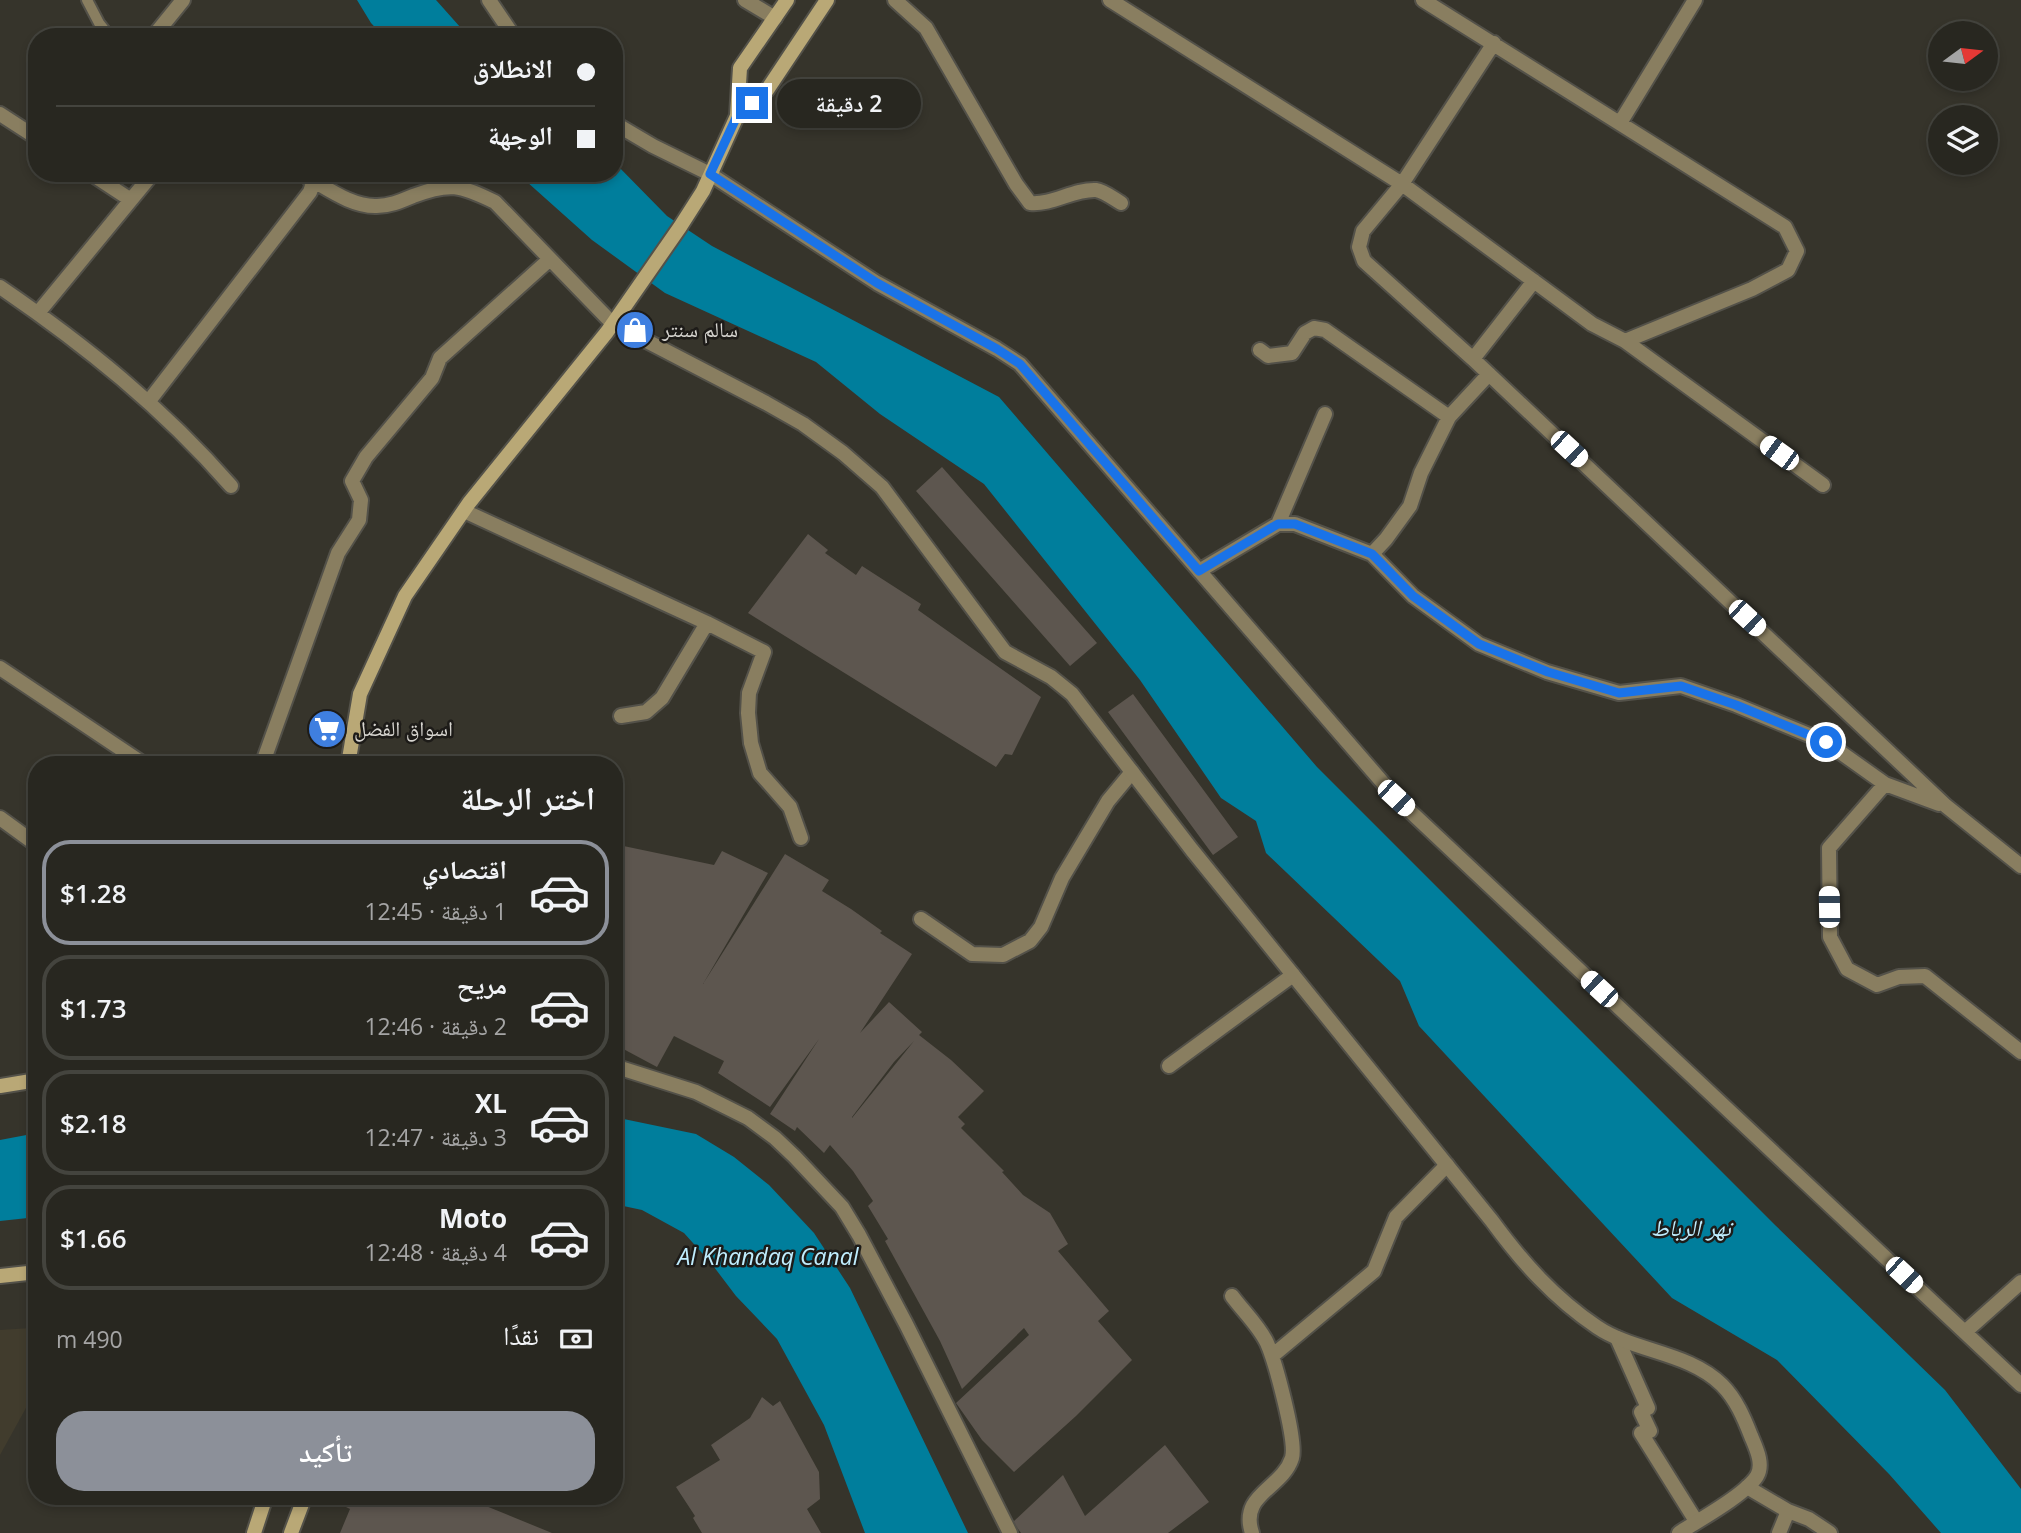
<!DOCTYPE html>
<html lang="ar">
<meta charset="utf-8">
<style>
:root{--surface:#282720;--page:#302f29;--text:#f1f3f6;--muted:#a5a5a5;--line:#44443e;--accent:#8c9099}
body{margin:0;font-family:"Open Sans","Noto Naskh Arabic",sans-serif;background:var(--page);color:var(--text);direction:rtl;height:100vh;display:flex;flex-direction:column;font-size:26px;white-space:nowrap}
*{box-sizing:border-box;margin:0}
p{font-size:23px;color:var(--muted)}
.icon{flex:none;width:38px;height:38px;fill:none;stroke:currentColor;stroke-width:2;stroke-linecap:round;stroke-linejoin:round}
.map{position:relative;flex:1;overflow:hidden;direction:ltr}
.drawer{position:absolute;left:28px;top:756px;width:595px;height:749px;display:flex;flex-direction:column;background:var(--surface);border-radius:28px;box-shadow:0 4px 10px #0003,0 0 0 2px var(--line);direction:rtl}
.drawer>*{flex:none}
.guide{position:absolute;left:28px;top:28px;width:595px;height:154px;border-radius:28px;box-shadow:0 4px 10px #0003,0 0 0 2px var(--line);direction:rtl;display:grid;align-content:center;height:154px;padding:0 28px;background:var(--surface)}
.needle{width:46px;rotate:75deg}
.fabs{position:absolute;left:1928px;top:21px;display:grid;gap:14px}
.fabs a{display:grid;place-items:center;width:70px;height:70px;border-radius:50%;background:var(--surface);box-shadow:0 4px 10px #0003,0 0 0 2px var(--line);font-size:35px}
.end{position:absolute;width:32px;height:32px;margin:-16px;border:9px solid #1a73e8;background:#fff;box-shadow:0 0 0 4px #fff}
.from{border-radius:50%}
.bubble{position:absolute;height:49px;border-radius:24px;background:var(--surface);box-shadow:0 4px 10px #0003,0 0 0 2px var(--line);font-size:23px;font-weight:600;line-height:49px;text-align:center;direction:rtl}
.car{position:absolute;width:21px;height:42px;margin:-21px -10px;border-radius:9px;box-shadow:0 0 5px 2px #0007;background:linear-gradient(#fff 24%,#345 0 40%,#fff 0 76%,#345 0 86%,#fff 0)}
.guide b{display:flex;align-items:center;gap:24px;height:66px;font-size:26px}
.guide b+b{border-top:2px solid var(--line)}
.guide i{width:18px;height:18px;background:var(--text)}
ul{padding:0;list-style:none}
li{display:flex;align-items:center;gap:21px;height:105px;margin:0 14px 10px;padding:0 14px;border:4px solid var(--line);border-radius:28px}
li div{flex:1}
li b{display:block;font-size:26px}
li em{font-style:normal;font-weight:600}
li.current{border-color:var(--accent)}
li>.icon{width:63px;height:63px;stroke-width:1.5}
h2{padding:0 28px;font-size:32px;line-height:84px}
.pay{display:flex;align-items:center;gap:18px;height:77px;padding:0 28px;font-size:26px}
.pay p{margin-inline-start:auto}
.primary-button{display:flex;gap:14px;margin-top:auto;padding:14px 28px}
.primary-button a{flex:1;height:80px;border-radius:28px;background:var(--accent);color:#fff;font-size:28px;font-weight:600;line-height:80px;text-align:center}
.map>svg:first-child{display:block}
.built{fill:#413c2d}
.water{fill:#007e9c}
.building{fill:#5d564f;fill-rule:evenodd}
.lines{fill:none;stroke-linecap:round;stroke-linejoin:round}
.pedestrian-casing{stroke:#535149;stroke-width:14}
.minor-casing{stroke:#535149;stroke-width:18}
.tertiary-casing{stroke:#535149;stroke-width:18}
.secondary-casing{stroke:#535149;stroke-width:18}
.pedestrian{stroke:#897e60;stroke-width:10}
.minor{stroke:#897e60;stroke-width:14}
.tertiary{stroke:#897e60;stroke-width:14}
.secondary{stroke:#b9a876;stroke-width:14}
.route{stroke:#1a73e8;stroke-width:9}
.labels{text-anchor:middle;stroke-width:5;stroke-linejoin:round;paint-order:stroke}
.poi-label{font-size:21px;fill:#d7d5d0;stroke:#1d1b18;text-anchor:start}
.water-label{font-size:23px;font-style:italic;fill:#bfedfe;stroke:#1d1b18}
</style>
<div class="map">
<svg width="2021" height="1533" viewBox="0 0 2021 1533">
<rect width="100%" height="100%" fill="#36342b"/>
<!-- built -->
<path class="built" d="M31 1328 37 1333V1388L0 1455V1330Z"/>
<!-- water -->
<path class="water" d="M357 0H436L469 37H384L371 23Z
M614 162 667 216 712 246 999 397 1317 767 1775 1225 1945 1390 2021 1489V1533H1941L1889 1474 1777 1360 1672 1298 1419 1026 1400 981 1266 853 1256 821 1221 798 1140 680 984 484 880 414 816 362 665 293 592 240 517 173H614Z
M614 1117 696 1134 734 1157 769 1185 814 1233 850 1288 968 1533H865L824 1425 777 1339 736 1296 711 1263 684 1233 642 1210 614 1204Z
M37 1133V1217L0 1221V1140Z"/>
<!-- building -->
<path class="building" d="M942 467 1097 643 1070 666 916 491Z
M808 534 828 550 825 553 856 575 862 566 921 604 918 610 1041 697 1012 755 1005 754 996 767 748 613Z
M1133 694 1238 837 1213 855 1108 712Z
M614 844 714 865 722 851 768 873 703 984 785 854 829 880 822 891 851 909 882 931 880 933 912 954 860 1033 889 1002 922 1032 919 1035 951 1060 984 1091 958 1117 965 1124 961 1128 1004 1171 1002 1172 1023 1195 1050 1213 1068 1244 1058 1251 1109 1311 1098 1321 1132 1360 1076 1416 1014 1472 982 1440 956 1403 1029 1335 1024 1328 962 1389 940 1341 885 1241 888 1239 868 1206 873 1201 853 1171 830 1145 824 1153 797 1127 795 1131 770 1114 819 1039 770 1107 718 1073 724 1061 674 1036 657 1067 614 1044ZM914 1041 852 1118V1117L894 1062Z
M762 1397 773 1406 780 1401 819 1472 820 1499 807 1509 821 1533H702L693 1518 695 1516 676 1487 720 1460 711 1445 750 1418Z
M1165 1445 1209 1502 1168 1533H1021L1013 1522 1063 1475 1085 1516Z
M350 1496H490L486 1506 552 1533H340L350 1509 346 1507Z"/>
<g class="lines">
<defs>
<path id="pedestrian" d="M87 0 99 23 110 37"/>
<path id="minor" d="M489 0 514 37
M745 0 775 18
M895 0 926 28 1016 184 1030 203C1053 205 1073 189 1096 190 1104 191 1114 199 1121 203
M1110 0 1402 184 1592 324 1625 341 1752 289 1788 270 1797 251 1785 227 1423 0
M153 37 183 0
M1494 43 1402 184 1363 231 1359 247 1364 261 1473 359 1946 806 2021 866
M0 114 37 138
M614 123 653 146 710 174 877 283 997 349 1020 364 1396 798 2021 1385
M1620 123 1695 0
M90 173 131 200
M312 180C331 191 354 207 377 206 390 206 401 201 413 196 450 182 460 185 495 202L612 323
M0 287C85 345 163 408 231 486
M38 313 153 173
M1625 341 1823 485
M1260 350 1268 356 1292 353 1305 333 1314 328 1325 330 1449 417
M1473 359 1534 281
M149 401 310 192 313 183 304 173
M464 511 707 623 662 698 646 712 621 716
M1278 524 1325 414
M1372 554 1386 539 1410 506 1421 473 1449 417 1489 374
M1199 571 1278 524H1295L1372 554 1413 596 1479 644 1547 672 1619 693 1681 686 1736 705 1826 742 1885 784 1939 804
M707 623 764 652 749 693 748 713 751 743 760 773 790 807 801 838
M262 765 338 553 359 520 361 500 352 481 366 457 432 378 440 358 550 259
M1885 784 1829 848 1830 937 1847 969 1877 985 1899 977 1925 976 2021 1052
M0 818 37 845
M921 919 972 954 1003 955 1030 941 1041 927 1062 878 1108 801 1132 772
M1169 1066 1293 975
M1232 1296C1243 1311 1259 1326 1267 1343 1275 1361 1297 1441 1292 1458 1282 1489 1239 1494 1252 1533
M1965 1332 2021 1282
M1617 1338 1648 1408 1641 1412 1650 1431 1641 1433 1696 1521
M1272 1356 1374 1271 1396 1217 1447 1165
M1747 1487 1788 1511 1779 1533
M1788 1511 1809 1519 1830 1533"/>
<path id="tertiary" d="M612 323 766 403 803 424 843 453 882 487 1005 652 1051 677 1072 694 1192 850 1492 1221C1522 1262 1554 1298 1597 1327 1634 1352 1689 1352 1722 1385 1736 1399 1744 1418 1751 1436 1756 1448 1764 1464 1757 1476 1745 1495 1699 1520 1679 1533
M0 668 145 765
M614 1066 696 1092 748 1118 775 1138 795 1157 842 1207 859 1235 906 1324 1010 1533"/>
<path id="secondary" d="M737 116 767 90 827 0
M348 765 360 694 405 596 469 503 607 332 680 227 703 191 737 116 740 68 787 0
M0 1086 37 1080
M0 1276 37 1272
M254 1533 266 1496
M291 1533 305 1496"/>
</defs>
<!-- pedestrian casing -->
<use href="#pedestrian" class="pedestrian-casing"/>
<!-- minor casing -->
<use href="#minor" class="minor-casing"/>
<!-- tertiary casing -->
<use href="#tertiary" class="tertiary-casing"/>
<!-- secondary casing -->
<use href="#secondary" class="secondary-casing"/>
<!-- pedestrian -->
<use href="#pedestrian" class="pedestrian"/>
<!-- minor -->
<use href="#minor" class="minor"/>
<!-- tertiary -->
<use href="#tertiary" class="tertiary"/>
<!-- secondary -->
<use href="#secondary" class="secondary"/>
</g>
<g class="lines">
<!-- route -->
<path class="route" d="M752 103 737 116 710 174 877 283 997 349 1020 364 1199 571 1278 524H1295L1372 554 1413 596 1479 644 1548 672 1619 693 1681 686 1736 705 1826 742"/>
</g>
<!-- icons -->
<defs>
<symbol id="shop-disc" viewBox="-11 -11 22 22"><circle r="9.5" fill="#3f7fe0" stroke="#1d1b18"/><path d="M-5-2.5h2.3a2.7 3.5 0 0 1 5.4 0H5L5.5 6h-11ZM-1.5-2.5h3a1.5 2.3 0 0 0-3 0Z" fill="#fff"/></symbol>
<symbol id="supermarket-disc" viewBox="-11 -11 22 22"><circle r="9.5" fill="#3f7fe0" stroke="#1d1b18"/><path d="M-6-5.5h2.5l.6 2H6L4.5 2H-2.5L-4.4-4H-6ZM-1.5 3.2a1.3 1.3 0 1 0 .1 0ZM3 3.2a1.3 1.3 0 1 0 .1 0Z" fill="#fff"/></symbol>
</defs>
<g fill-rule="evenodd">
<use href="#shop-disc" x="613" y="308" width="44" height="44"/>
<use href="#supermarket-disc" x="305" y="707" width="44" height="44"/>
</g>
<g class="labels">
<!-- poi labels -->
<g class="poi-label">
<text x="662" y="337">سالم سنتر</text>
<text x="354" y="736">اسواق الفضل</text>
</g>
<!-- water labels -->
<g class="water-label">
<text x="1691" y="1236">نهر الرباط</text>
<text x="768" y="1265">Al Khandaq Canal</text>
</g>
</g>
</svg>
<div class="fabs">
<a><svg class="needle" viewBox="-14 -14 28 28"><path d="M0-13l5 13h-10z" fill="#e53935"/><path d="M0 13l5-13h-10z" fill="#a5a5a5"/></svg></a>
<a><svg class="icon" aria-label="layers" viewBox="0 0 24 24"><path d="M12 4l9 5-9 5-9-5zM3 14l9 5 9-5"/></svg></a>
</div>
<i class="end from" style="left:1826px;top:742px"></i>
<i class="end" style="left:752px;top:103px"></i>
<div class="bubble" style="left:777px;top:79px;width:144px">2 دقيقة</div>
<i class="car" style="left:1569px;top:449px;rotate:133deg"></i>
<i class="car" style="left:1779px;top:453px;rotate:306deg"></i>
<i class="car" style="left:1747px;top:618px;rotate:133deg"></i>
<i class="car" style="left:1396px;top:798px;rotate:133deg"></i>
<i class="car" style="left:1829px;top:907px;rotate:359deg"></i>
<i class="car" style="left:1599px;top:989px;rotate:313deg"></i>
<i class="car" style="left:1904px;top:1275px;rotate:133deg"></i>
<div class="guide">
<b><i class="from"></i>الانطلاق</b>
<b><i></i>الوجهة</b>
</div>
<section class="drawer">
<h2>اختر الرحلة</h2>
<ul>
<li class="current"><svg class="icon" aria-label="car" viewBox="0 0 24 24"><path d="M5 17H2v-5l4-1 3-4h7l3 4 3 1v5h-3M9 17h6M6 11h13"/><circle cx="7" cy="17" r="2"/><circle cx="17" cy="17" r="2"/></svg><div><b>اقتصادي</b><p>1 دقيقة · 12:45</p></div><em>$1.28</em></li>
<li><svg class="icon" aria-label="car" viewBox="0 0 24 24"><path d="M5 17H2v-5l4-1 3-4h7l3 4 3 1v5h-3M9 17h6M6 11h13"/><circle cx="7" cy="17" r="2"/><circle cx="17" cy="17" r="2"/></svg><div><b>مريح</b><p>2 دقيقة · 12:46</p></div><em>$1.73</em></li>
<li><svg class="icon" aria-label="car" viewBox="0 0 24 24"><path d="M5 17H2v-5l4-1 3-4h7l3 4 3 1v5h-3M9 17h6M6 11h13"/><circle cx="7" cy="17" r="2"/><circle cx="17" cy="17" r="2"/></svg><div><b>XL</b><p>3 دقيقة · 12:47</p></div><em>$2.18</em></li>
<li><svg class="icon" aria-label="car" viewBox="0 0 24 24"><path d="M5 17H2v-5l4-1 3-4h7l3 4 3 1v5h-3M9 17h6M6 11h13"/><circle cx="7" cy="17" r="2"/><circle cx="17" cy="17" r="2"/></svg><div><b>Moto</b><p>4 دقيقة · 12:48</p></div><em>$1.66</em></li>
</ul>
<div class="pay"><svg class="icon" aria-label="cash" viewBox="0 0 24 24"><path d="M3 7h18v10H3z"/><circle cx="12" cy="12" r="2"/></svg>نقدًا<p>490 m</p></div>
<div class="primary-button"><a>تأكيد</a></div>
</section>
</div>
